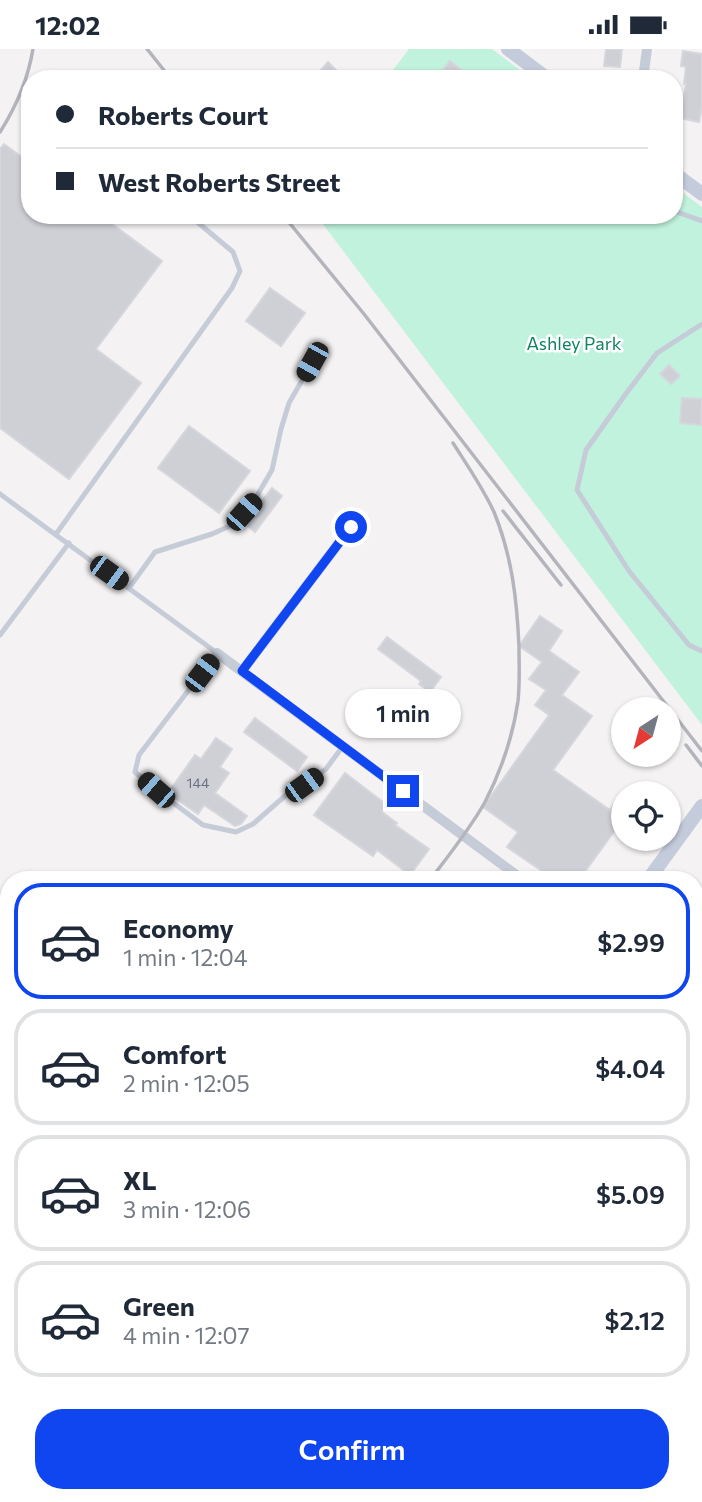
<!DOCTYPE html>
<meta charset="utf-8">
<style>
:root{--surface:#fff;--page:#f6f6f7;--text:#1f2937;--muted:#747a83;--line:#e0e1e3;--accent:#1046f0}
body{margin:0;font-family:Commissioner,sans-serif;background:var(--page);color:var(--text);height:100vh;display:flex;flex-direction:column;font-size:26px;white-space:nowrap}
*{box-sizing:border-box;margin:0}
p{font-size:23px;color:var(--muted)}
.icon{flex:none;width:38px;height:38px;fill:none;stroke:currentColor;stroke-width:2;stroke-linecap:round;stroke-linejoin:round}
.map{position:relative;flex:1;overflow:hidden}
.drawer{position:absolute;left:0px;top:822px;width:704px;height:632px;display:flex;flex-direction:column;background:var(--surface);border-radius:28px 28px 0 0;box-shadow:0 2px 5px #0004}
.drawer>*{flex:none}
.hud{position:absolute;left:21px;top:21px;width:662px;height:154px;border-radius:28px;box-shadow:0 2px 5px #0004;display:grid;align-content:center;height:154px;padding:0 35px;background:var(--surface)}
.needle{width:46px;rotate:216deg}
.controls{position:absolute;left:611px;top:648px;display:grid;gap:14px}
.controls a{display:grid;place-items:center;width:70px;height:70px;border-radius:50%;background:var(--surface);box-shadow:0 2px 5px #0004;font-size:35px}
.end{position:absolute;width:32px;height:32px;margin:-16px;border:9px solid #1046f0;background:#fff;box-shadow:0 0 0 4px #fff}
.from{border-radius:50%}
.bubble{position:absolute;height:49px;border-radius:24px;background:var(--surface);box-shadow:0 2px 5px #0004;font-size:23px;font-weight:600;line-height:49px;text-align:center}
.car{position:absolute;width:21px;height:42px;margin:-21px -10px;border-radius:9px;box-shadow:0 0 5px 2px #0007;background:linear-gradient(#222 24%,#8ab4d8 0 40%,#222 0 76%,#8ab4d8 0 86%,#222 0)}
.hud b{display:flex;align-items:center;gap:24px;height:66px;font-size:26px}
.hud b+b{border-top:2px solid var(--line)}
.hud i{width:18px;height:18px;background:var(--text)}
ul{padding:12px 0 0;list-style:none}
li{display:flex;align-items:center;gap:21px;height:116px;margin:0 14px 10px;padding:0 21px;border:4px solid var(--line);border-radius:28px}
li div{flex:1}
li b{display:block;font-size:26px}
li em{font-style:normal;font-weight:600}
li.current{border-color:var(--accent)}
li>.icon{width:63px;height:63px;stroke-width:1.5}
.action{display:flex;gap:14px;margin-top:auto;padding:14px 35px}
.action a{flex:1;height:80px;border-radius:28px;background:var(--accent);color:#fff;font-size:28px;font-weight:600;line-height:80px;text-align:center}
.status{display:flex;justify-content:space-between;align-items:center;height:49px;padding:0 35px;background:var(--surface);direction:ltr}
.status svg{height:19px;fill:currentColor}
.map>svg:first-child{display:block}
.green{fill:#c0f2dd}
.building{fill:#ced0d6;stroke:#d6d6dd;stroke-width:2}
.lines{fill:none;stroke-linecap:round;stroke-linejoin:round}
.lane{stroke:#c5cbd7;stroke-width:5}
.street{stroke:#c5cbd7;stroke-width:10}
.secondary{stroke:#c4cbdb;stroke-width:14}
.rail{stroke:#b4b5bc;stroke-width:3.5}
.route{stroke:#1046f0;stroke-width:9}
.labels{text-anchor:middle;stroke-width:5;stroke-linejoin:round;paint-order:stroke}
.number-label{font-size:14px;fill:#6a707e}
.park-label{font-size:18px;fill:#128360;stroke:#fff}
</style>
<div class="status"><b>12:02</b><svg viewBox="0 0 49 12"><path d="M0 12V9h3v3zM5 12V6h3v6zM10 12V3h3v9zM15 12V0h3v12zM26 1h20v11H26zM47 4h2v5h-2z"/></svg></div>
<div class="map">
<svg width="702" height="1453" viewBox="0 0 702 1453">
<rect width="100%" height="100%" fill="#f4f2f2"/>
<!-- green -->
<path class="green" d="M409 0H492L532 30H386Z
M674 137 702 158V676L316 166H674Z
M228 1446H557L567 1453H222Z"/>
<!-- building -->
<path class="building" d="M606 0H622L620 18 604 17Z
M683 2 702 5V57L699 73 680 69 686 35H684L686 18 681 17Z
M450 12 473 30H436Z
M328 13 340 25 336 30H313Z
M4 95 30 114V166H100L162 212 96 300 141 334 69 430 0 379V100Z
M270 239 305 264 281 297 246 272Z
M669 316 680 327 671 335 660 325Z
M682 349 702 350 701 376 680 374Z
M189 377 250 422 219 464 158 419Z
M272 439 282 447 255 483 245 475Z
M540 567 562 582 549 602 579 623 562 646 592 667 553 721 610 761 618 750 623 754V770L579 831H555L507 798 518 783 483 758 549 666 535 656 546 641 529 630 542 613 519 597Z
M387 588 441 628 430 643 419 635 421 632 378 600Z
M255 669 307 708 297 722 244 683Z
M216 689 232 700 220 718 229 724 215 744 247 767 241 775 235 777 204 756 198 765 168 744 195 706 201 710Z
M345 724 387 756 382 763 397 774 395 776 429 800 410 826 377 801 373 807 314 766Z
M9 909V946L0 944V910Z"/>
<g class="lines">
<!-- lane -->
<path class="lane" d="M674 162 702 172
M702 275 657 304 625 346 586 401 577 441 629 522 689 596 702 602
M0 445 217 604 139 706 135 723 156 741 203 776 236 783 253 775 286 746 304 736 326 720 343 697
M56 485 232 239 240 222 233 203 189 166
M129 539 155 503 212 485 232 476 255 450 272 421 281 380 289 354 312 314
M0 586 69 494"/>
<!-- street -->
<path class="street" d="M643 30 647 0
M217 604 523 831
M242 622 351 478"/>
<!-- secondary -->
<path class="secondary" d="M508 0 548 30
M674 124 702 145
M648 831 702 757
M195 1453 200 1446"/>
<!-- rail -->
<path class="rail" d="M147 0 171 30
M0 83C16 58 28 30 33 0
M283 166 364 265 702 702
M503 462 561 536
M686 696 702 717
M430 831C449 806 470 780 485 753 501 722 513 686 518 652 520 634 519 616 519 598 517 551 512 507 494 463 483 439 467 416 453 394"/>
</g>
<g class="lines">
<!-- route -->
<path class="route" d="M351 478 242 622 403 742"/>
</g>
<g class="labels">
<!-- number labels -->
<g class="number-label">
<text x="198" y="739">144</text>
</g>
<!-- park labels -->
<g class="park-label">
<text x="574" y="301">Ashley Park</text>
</g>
</g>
</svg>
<div class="controls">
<a><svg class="needle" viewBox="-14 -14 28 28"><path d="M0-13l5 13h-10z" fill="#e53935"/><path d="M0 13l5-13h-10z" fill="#747a83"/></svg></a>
<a><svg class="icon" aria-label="locate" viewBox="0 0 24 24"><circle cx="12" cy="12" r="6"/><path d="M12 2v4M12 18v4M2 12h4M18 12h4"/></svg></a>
</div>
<i class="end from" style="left:351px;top:478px"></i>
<i class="end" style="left:403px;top:742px"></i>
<div class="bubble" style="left:345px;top:640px;width:116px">1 min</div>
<i class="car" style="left:312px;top:313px;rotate:209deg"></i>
<i class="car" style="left:244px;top:463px;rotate:42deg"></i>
<i class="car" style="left:109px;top:524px;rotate:126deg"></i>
<i class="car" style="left:202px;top:624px;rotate:37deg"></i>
<i class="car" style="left:304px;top:736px;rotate:54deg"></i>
<i class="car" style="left:156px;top:741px;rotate:311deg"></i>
<div class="hud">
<b><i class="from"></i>Roberts Court</b>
<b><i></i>West Roberts Street</b>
</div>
<section class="drawer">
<ul>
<li class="current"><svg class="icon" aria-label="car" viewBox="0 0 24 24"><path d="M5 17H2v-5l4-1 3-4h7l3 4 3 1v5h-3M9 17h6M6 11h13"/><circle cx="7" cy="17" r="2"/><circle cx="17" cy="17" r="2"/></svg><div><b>Economy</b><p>1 min · 12:04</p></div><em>$2.99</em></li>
<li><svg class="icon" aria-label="car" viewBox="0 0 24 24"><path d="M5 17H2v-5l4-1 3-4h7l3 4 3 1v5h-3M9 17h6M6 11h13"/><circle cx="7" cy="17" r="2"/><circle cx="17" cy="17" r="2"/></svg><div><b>Comfort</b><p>2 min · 12:05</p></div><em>$4.04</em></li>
<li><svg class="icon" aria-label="car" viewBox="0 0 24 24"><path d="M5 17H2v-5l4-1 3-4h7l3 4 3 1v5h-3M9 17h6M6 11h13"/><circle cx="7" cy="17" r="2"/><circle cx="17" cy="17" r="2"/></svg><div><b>XL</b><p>3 min · 12:06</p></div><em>$5.09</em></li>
<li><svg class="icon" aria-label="car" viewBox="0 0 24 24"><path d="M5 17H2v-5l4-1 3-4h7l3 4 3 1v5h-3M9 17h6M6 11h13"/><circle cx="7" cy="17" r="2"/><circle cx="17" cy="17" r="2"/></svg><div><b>Green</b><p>4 min · 12:07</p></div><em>$2.12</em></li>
</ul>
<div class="action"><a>Confirm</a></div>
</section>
</div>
